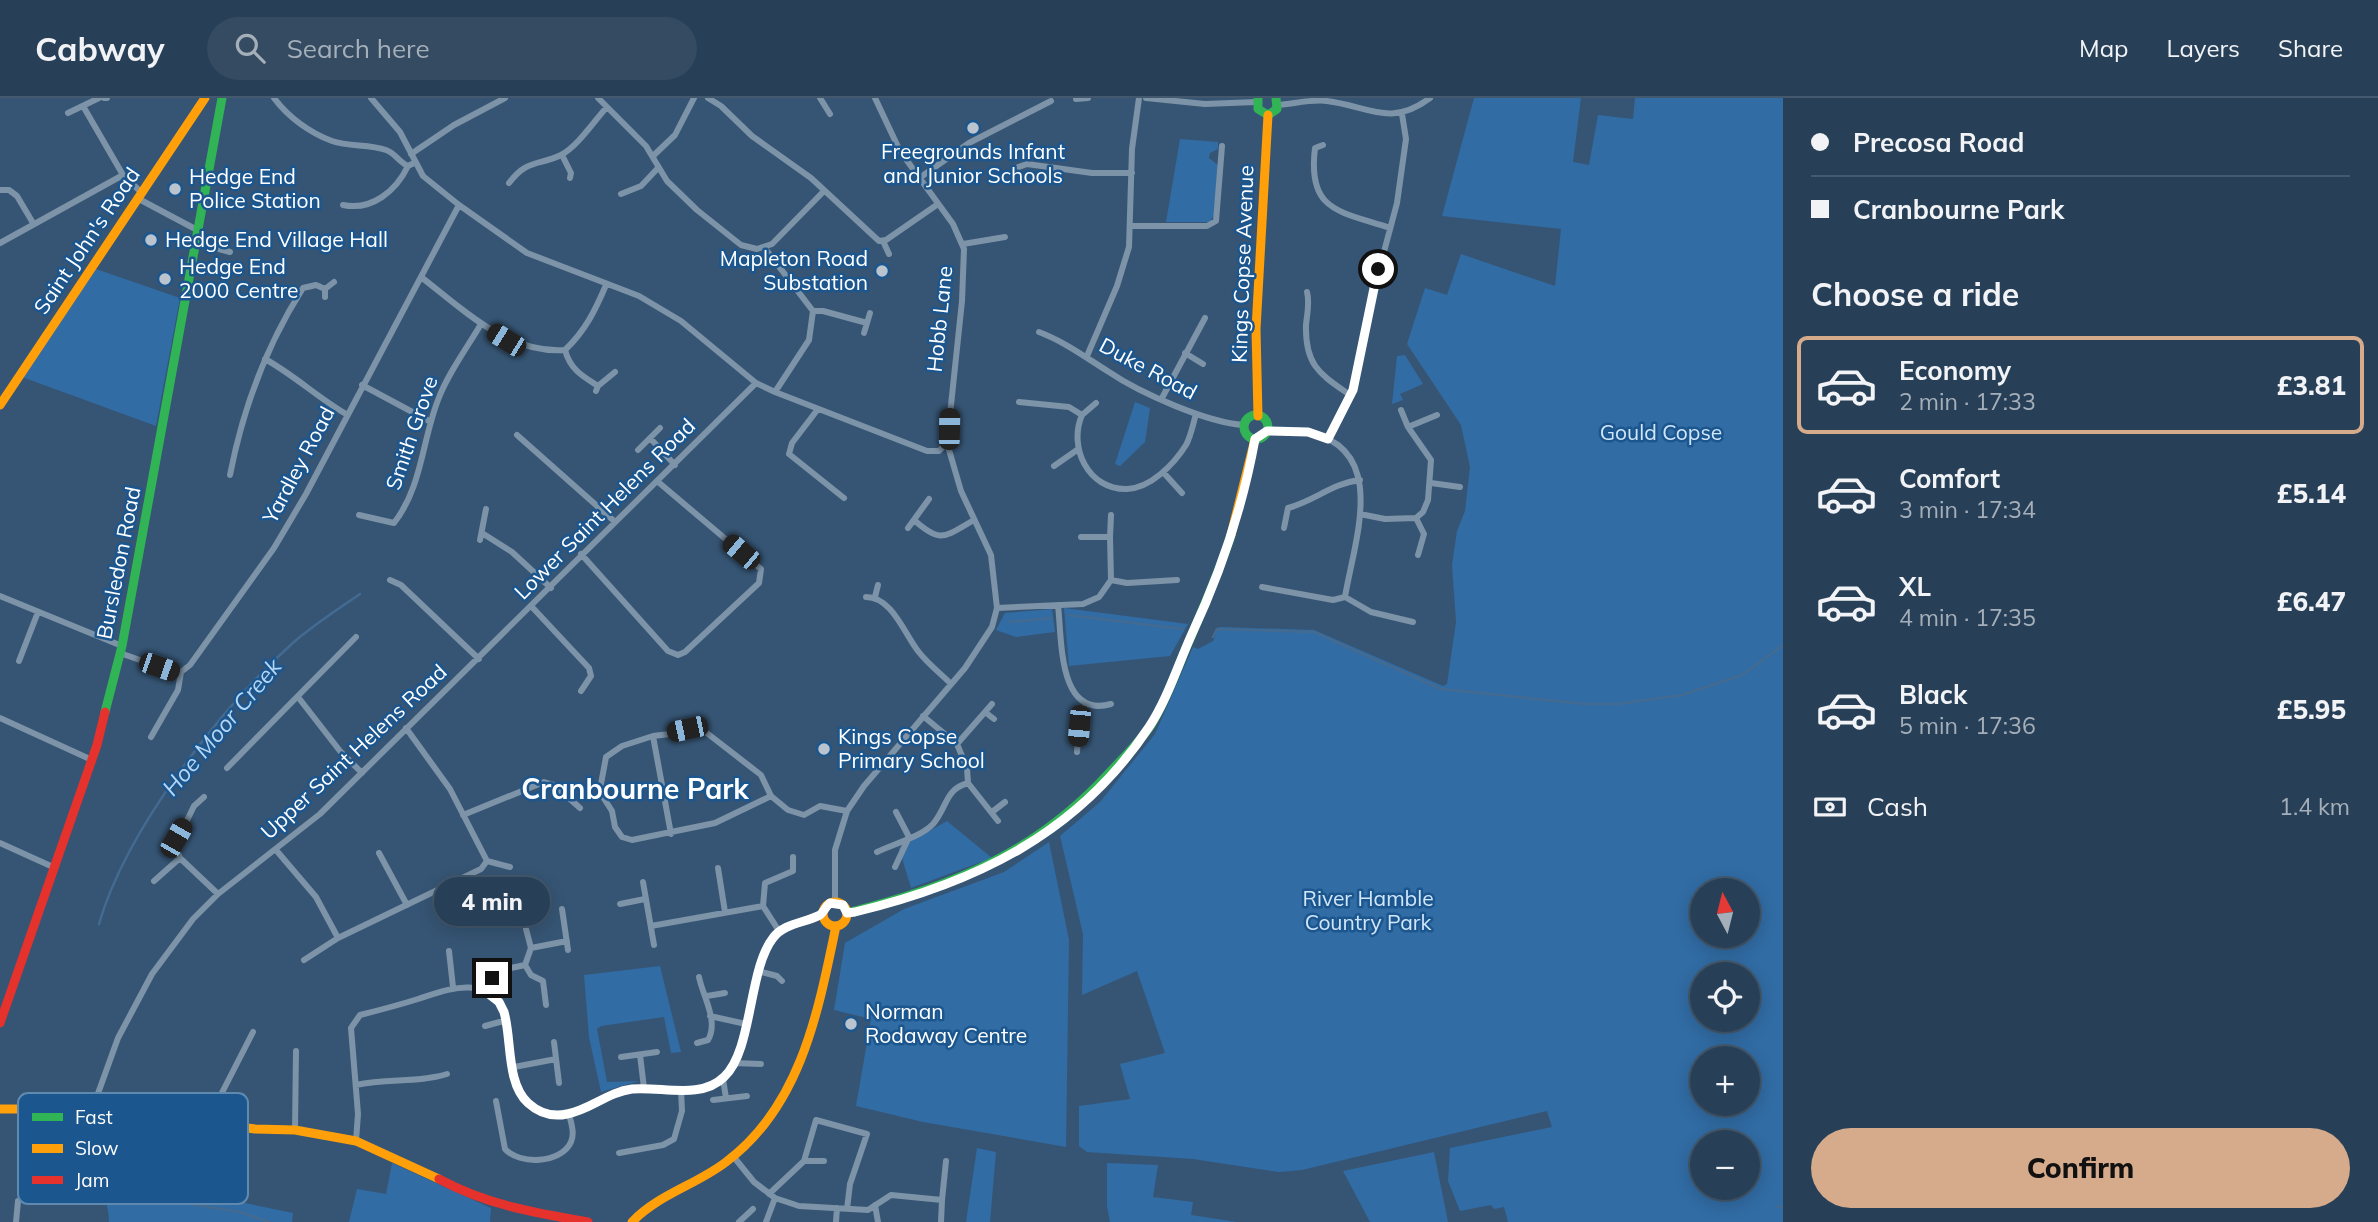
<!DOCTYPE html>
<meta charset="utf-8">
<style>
:root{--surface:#284057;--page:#344b61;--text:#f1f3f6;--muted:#a5afba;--line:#44596d;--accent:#d6ab8b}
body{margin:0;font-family:Mulish,sans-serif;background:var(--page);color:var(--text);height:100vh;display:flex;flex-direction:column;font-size:26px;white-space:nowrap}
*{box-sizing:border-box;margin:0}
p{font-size:23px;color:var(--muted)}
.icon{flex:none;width:38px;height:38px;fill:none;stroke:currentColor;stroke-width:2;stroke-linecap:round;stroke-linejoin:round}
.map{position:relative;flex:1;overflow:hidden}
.side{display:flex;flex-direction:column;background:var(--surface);width:595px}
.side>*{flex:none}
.top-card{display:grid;align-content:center;height:154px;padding:0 28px;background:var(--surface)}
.needle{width:46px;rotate:353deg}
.buttons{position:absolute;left:1690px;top:780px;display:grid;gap:14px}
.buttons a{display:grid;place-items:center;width:70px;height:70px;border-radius:50%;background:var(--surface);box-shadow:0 4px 18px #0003,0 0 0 2px var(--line);font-size:35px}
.end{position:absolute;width:32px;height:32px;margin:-16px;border:9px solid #fff;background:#111;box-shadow:0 0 0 4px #111}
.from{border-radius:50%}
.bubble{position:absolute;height:49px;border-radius:24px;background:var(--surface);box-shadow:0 4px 18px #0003,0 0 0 2px var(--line);font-size:23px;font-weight:800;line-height:49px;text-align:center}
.car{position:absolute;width:21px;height:42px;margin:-21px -10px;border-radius:9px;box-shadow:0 0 5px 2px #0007;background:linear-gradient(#222 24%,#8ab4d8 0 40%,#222 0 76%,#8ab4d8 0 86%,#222 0)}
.top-card b{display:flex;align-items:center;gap:24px;height:66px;font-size:26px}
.top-card b+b{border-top:2px solid var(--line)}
.top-card i{width:18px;height:18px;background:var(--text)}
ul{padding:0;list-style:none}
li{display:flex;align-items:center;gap:21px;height:98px;margin:0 14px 10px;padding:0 14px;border:4px solid transparent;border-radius:10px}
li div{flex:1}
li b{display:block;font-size:26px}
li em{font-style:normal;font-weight:800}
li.selected{border-color:var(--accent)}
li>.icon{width:63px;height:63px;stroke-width:1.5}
h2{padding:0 28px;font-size:32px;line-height:84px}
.pay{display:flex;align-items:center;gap:18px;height:77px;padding:0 28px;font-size:26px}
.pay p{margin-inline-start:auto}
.primary-button{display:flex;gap:14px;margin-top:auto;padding:14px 28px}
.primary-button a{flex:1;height:80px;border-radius:42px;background:var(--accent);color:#111;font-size:28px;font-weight:800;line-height:80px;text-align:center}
header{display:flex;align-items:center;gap:42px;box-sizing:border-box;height:98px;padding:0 35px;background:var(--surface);border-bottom:2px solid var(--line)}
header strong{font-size:33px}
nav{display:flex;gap:38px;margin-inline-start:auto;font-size:24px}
.search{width:490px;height:63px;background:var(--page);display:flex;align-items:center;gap:18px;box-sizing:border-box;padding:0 24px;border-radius:38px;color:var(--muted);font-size:26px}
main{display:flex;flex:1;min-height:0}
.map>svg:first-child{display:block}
.green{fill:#316ca4;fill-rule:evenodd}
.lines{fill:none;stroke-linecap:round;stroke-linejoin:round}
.stream{stroke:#436b92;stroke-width:2.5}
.street{stroke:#7d93a7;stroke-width:6}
.fast{stroke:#30b455;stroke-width:9}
.slow{stroke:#ff9f0a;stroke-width:9}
.jam{stroke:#e5322d;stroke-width:9}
.route{stroke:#fff;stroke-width:9}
.poi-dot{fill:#b9c4ce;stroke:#1c568e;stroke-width:2.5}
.labels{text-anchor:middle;stroke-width:5;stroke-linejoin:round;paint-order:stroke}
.poi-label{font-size:21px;fill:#fff;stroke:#1c568e;text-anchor:start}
.street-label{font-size:21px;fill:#fff;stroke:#1c568e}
.park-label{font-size:21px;fill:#d0e6fa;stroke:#1c568e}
.water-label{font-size:23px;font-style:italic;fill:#b6d7f4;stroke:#1c568e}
.district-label{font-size:28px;font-weight:bold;fill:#fff;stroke:#1c568e}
.key{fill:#1c568e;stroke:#6089b0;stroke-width:2}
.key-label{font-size:19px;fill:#fff}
</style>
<header>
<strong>Cabway</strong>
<div class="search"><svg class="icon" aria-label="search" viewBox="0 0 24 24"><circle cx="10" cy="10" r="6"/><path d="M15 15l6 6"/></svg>Search here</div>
<nav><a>Map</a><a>Layers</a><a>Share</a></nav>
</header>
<main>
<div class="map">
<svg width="1783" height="1124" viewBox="0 0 1783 1124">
<rect width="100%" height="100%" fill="#365574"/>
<!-- green -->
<path class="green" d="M1474 0H1581L1573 64 1589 67 1598 17 1633 21 1635 0H1783V1124H1508L1504 1109 1494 1111 1491 1107 1460 1113 1448 1083 1450 1050 1552 1029 1547 1013 1302 1072 1279 1074 1193 1061 1087 1054 1079 1048V1008L1130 1001 1120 966 1165 955 1137 873 1082 897 1083 836 1060 738 1100 704 1155 636 1193 549 1198 551 1213 543 1219 529 1314 532 1443 588 1447 586 1456 524 1452 467 1457 433 1465 413 1470 369 1461 327 1407 246 1425 190 1447 197 1461 156 1555 188 1561 131 1442 118ZM1703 793H1748V838H1703ZM1703 877H1748V922H1703ZM1703 961H1748V1006H1703ZM1703 1045H1748V1090H1703Z
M1180 41 1218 44V51L1210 55 1209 60 1218 67 1215 115 1210 124H1166Z
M96 171 180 200 156 328 22 279Z
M1405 257 1423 286 1400 296 1403 302 1392 306 1397 258Z
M1135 304 1150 310 1145 344 1120 368 1115 366Z
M1064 510 1188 526 1170 558 1069 568Z
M1052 511 1055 534 1016 539 996 532 1005 515Z
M947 723 992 760 911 790 899 750Z
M1049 744 1069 842 1066 1049 923 1024 856 1008 871 921 834 912 845 845 904 811 1004 774Z
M660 868 681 954 671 955 664 919 601 928 597 931 607 984 639 983 601 994 589 939 584 877Z
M977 1050 996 1054 990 1124H966Z
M1434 1054 1448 1124H1370L1343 1073Z
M392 1065 491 1110 490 1124H349L357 1091 386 1096Z
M1107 1065 1158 1067 1153 1099 1193 1104 1191 1117 1237 1124H1110L1107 1108Z
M104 1076 293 1115 292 1124H109C109 1102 99 1100 104 1076Z"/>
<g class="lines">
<!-- stream -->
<path class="stream" d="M1068 517 1183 531
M1010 524 1052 520
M1213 539 1217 531 1314 534 1441 591 1585 606H1618L1682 597 1742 577 1783 547
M99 826C126 732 222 608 295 543 315 526 338 511 360 496
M126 1096 240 1114 269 1124
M1776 1108 1783 1109"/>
<!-- street -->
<path class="street" d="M104 0H107
M274 0C288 19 310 35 332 43 349 49 369 46 386 52 395 55 399 64 408 68L414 65
M371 0 400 34 423 78 459 107 527 155 639 198 681 223 756 285 775 294 927 353H939L947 345
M598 0 646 48 667 83 697 112 741 147 757 151 772 146 824 93
M708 0 721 8 752 38 811 80 879 143 886 142 938 106
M820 0 830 16
M875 0 900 53 953 126 964 151 962 203 947 345
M1146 0 1205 6 1256 4
M1076 1 1088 0
M1278 7C1293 6 1311 1 1327 3 1368 8 1390 30 1430 0
M83 8 123 77 141 94
M68 15 99 0
M1323 47 1315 50C1307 114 1340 113 1390 130
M411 56 454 27 505 0
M562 57 571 75 570 80
M653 58 675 37 694 0
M1016 70 1027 66 1092 75H1132
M918 81 969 45 1051 3
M509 85C527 61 538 68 561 57 578 48 594 23 607 9
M0 92H9L17 98 33 125
M621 96 641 88 658 70
M137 100 199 133
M343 107C372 113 396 93 408 68
M1132 128H1207L1216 123 1222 48
M883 143 889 156
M0 145 123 77
M197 145 230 154
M963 146 1005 139
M764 149 813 213 809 242 775 294
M421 179C464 212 507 256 565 252 585 233 595 213 606 187
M1307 194C1310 205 1307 216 1306 227 1305 268 1320 276 1350 297
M325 199V191L334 184
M813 213H823L867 225
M1039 234C1065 244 1085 259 1109 274 1140 295 1208 325 1244 327
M864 235 870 215
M565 252C570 271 582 278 598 288
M1185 255 1203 266
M1087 258 1117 188 1129 149 1132 51 1139 0
M265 261C294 277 317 299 346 316
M362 287 431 324
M596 293 598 288 615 274
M1162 300 1205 220
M1019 304 1069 309 1082 317C1068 349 1088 392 1127 391 1151 390 1174 366 1186 347 1191 338 1193 326 1196 316
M818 311 792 345 789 356 844 400
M1401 312 1408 329
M1082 317 1096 305
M1267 333C1281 334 1297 332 1311 335 1389 353 1354 444 1345 499L1371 514 1413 524
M517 337 614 423
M650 340 675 367
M1328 341 1353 292 1373 195 1397 105 1406 41 1402 16
M638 352 660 330
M1054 368 1077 352
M1163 374 1182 395
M230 377C243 310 266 248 303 190L316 187 325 191
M1431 385 1460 389
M1360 416 1385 421 1416 420 1423 414 1428 402 1431 362 1408 329 1437 317
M359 417 394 425C422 389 422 343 438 302 448 275 467 250 481 226
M1416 420 1424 436 1418 457
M914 422C941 446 944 439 974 422
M908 430 929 401
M1284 430 1288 410C1314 403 1333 385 1360 382
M482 435 512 454 551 490
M1081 439H1110L1111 482
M1110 439 1111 417
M480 442 486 411
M581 456 668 553 678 557 685 554 759 485 761 471 657 383
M390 482 401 487 479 561
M1262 489 1333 502 1345 499
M0 498 122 548
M866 499C892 499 904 535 918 553 927 565 940 575 950 585
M875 499 878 487
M1058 507C1062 542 1058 621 1111 606
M532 509 589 570 591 578 581 593
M997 510 1083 506 1099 499 1111 482 1127 485 1177 482
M120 555 174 574H181L190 567 274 450 306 396 459 107
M19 563 38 514
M298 599 340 653 362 675
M985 614 994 621
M923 618 957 646 967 670 968 685 998 723
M0 620 92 662
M406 630 450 691 487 763 510 769
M653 638 671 736
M151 639 178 592 181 574
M957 646 992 606
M1077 654 1079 628 1085 608
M227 670 356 539
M771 698 715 725 632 742 622 739 615 729 612 713 603 699 601 686 606 659 622 648 653 638 703 632 761 677 771 698 788 712 804 717 820 708 847 713
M204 699 194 708 175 747 180 760 218 796
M992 714 1005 704
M463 717 544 684 554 687 580 710
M0 745 53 769
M276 752 316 799 338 840
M877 754C893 746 921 739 933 726 947 710 945 691 968 685
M379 755 407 807
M895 769 909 739 896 714
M718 770 725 814
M154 783 180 760
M643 784 654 847
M835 804V752L847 713 864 688 965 570 992 529 997 510 991 457 961 393 947 345
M620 806 645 801
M763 808 765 785 793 773V759
M562 811 568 852
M651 828 763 808 779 833
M526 831 531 850
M449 853 453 889
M304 862 338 840 481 771 487 763
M525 867 531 877 543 883 546 907
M758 873 777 878 782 883
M485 893 497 873 525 867 531 850 567 843
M707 898 725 895
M710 918 746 926
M485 928 507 922
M554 944 559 985
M697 945 708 942C719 923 703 899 699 879
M640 957 644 990
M621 959 657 954
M734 965 761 966
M514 969 556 961
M723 981 726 1000
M356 987C387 980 418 985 447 976
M713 1002 747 998
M496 1003 505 1051C519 1067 561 1066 571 1044 575 1035 571 1025 569 1016
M92 1012 118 940 152 876 193 821 218 796 320 716 756 285
M207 1024 253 934
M295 1032 296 953
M356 1043 358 1016 351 930 360 917C380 912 399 907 418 901 450 891 484 876 504 914 512 941 506 985 528 1005 539 1015 552 1018 567 1016 589 1013 607 994 631 991 660 988 700 1002 723 980 756 951 747 856 779 833 790 825 809 821 823 815
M619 1055 663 1047 674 1041 682 1013 681 992
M733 1058 754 1084 775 1100 799 1108 868 1112 891 1097 942 1102 946 1063
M87 1063 100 1057 105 1011
M804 1063H824
M769 1096 804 1063 816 1022 867 1036 850 1086 847 1111
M875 1107 878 1124
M16 1124 18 1103
M739 1124 753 1111
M766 1124 775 1100
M836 1124 837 1110
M941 1124 942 1102"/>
<!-- fast -->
<path class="fast" d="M1258 0V11L1268 17 1277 11 1276 0
M1244 329a12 12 0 1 1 24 0a12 12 0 1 1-24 0Z
M105 614 122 548 222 0
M847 815C951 789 1035 756 1109 675 1123 660 1139 645 1151 627 1166 603 1175 576 1186 550 1202 513 1219 475 1231 437"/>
<!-- slow -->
<path class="slow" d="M0 307 205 0
M1258 318 1256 231 1268 17
M1231 437 1255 341
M823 816a12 12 0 1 1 24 0a12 12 0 1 1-24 0Z
M0 1011H105L255 1031 295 1032 356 1043 439 1081
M632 1124C659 1096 696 1087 726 1064 801 1008 818 914 836 828"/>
<!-- jam -->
<path class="jam" d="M0 925 97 647 105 614
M439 1081C487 1107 535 1115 588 1124"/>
</g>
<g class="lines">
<!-- route -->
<path class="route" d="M492 880 485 893 499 904 504 914C512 941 506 985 528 1005 539 1015 553 1019 567 1016 590 1012 608 994 632 991 661 988 701 1002 724 979 753 952 748 872 773 840 784 825 805 825 820 817 824 814 825 809 830 805L843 807 847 815 855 814C975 785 1078 736 1149 629 1167 602 1178 567 1191 538 1220 476 1243 408 1255 341L1267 333 1308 334 1328 341 1353 292 1378 171"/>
</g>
<!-- markers -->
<g class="poi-dot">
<circle cx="973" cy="30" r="7"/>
<circle cx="175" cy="91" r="7"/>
<circle cx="151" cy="142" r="7"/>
<circle cx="882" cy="173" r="7"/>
<circle cx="165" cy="181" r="7"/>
<circle cx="824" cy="651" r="7"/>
<circle cx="851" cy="926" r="7"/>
</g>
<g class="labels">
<!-- poi labels -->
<g class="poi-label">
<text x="973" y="61" text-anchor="middle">Freegrounds Infant<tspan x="973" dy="24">and Junior Schools</tspan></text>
<text x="189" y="86">Hedge End<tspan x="189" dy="24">Police Station</tspan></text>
<text x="165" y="149">Hedge End Village Hall</text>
<text x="868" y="168" text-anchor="end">Mapleton Road<tspan x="868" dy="24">Substation</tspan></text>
<text x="179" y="176">Hedge End<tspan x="179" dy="24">2000 Centre</tspan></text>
<text x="838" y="646">Kings Copse<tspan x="838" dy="24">Primary School</tspan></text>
<text x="865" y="921">Norman<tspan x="865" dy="24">Rodaway Centre</tspan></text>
</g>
<!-- street labels -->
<g class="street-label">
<text transform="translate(87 143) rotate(-56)" y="7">Saint John's Road</text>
<text transform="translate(1243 166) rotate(-88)" y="7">Kings Copse Avenue</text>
<text transform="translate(940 221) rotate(-84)" y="7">Hobb Lane</text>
<text transform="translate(1148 271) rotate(28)" y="7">Duke Road</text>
<text transform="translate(412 335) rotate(-71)" y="7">Smith Grove</text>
<text transform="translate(299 367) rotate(-62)" y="7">Yardley Road</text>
<text transform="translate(605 411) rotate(-45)" y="7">Lower Saint Helens Road</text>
<text transform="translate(119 465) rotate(-79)" y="7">Bursledon Road</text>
<text transform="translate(354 654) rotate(-43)" y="7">Upper Saint Helens Road</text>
</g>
<!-- park labels -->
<g class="park-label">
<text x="1661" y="342">Gould Copse</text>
<text x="1368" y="808">River Hamble<tspan x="1368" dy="24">Country Park</tspan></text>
</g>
<!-- water labels -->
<g class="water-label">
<text transform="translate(222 629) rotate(-50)" y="8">Hoe Moor Creek</text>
</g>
<!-- district labels -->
<g class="district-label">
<text x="635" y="701">Cranbourne Park</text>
</g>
</g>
<!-- legend -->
<rect x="18" y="995" width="230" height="111" rx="10" class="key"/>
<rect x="32" y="1015" width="31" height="8" fill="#30b455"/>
<rect x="32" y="1046" width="31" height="9" fill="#ff9f0a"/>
<rect x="32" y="1078" width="31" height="8" fill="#e5322d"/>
<g class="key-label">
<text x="75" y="1026">Fast</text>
<text x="75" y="1057">Slow</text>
<text x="75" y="1089">Jam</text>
</g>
</svg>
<div class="buttons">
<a><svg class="needle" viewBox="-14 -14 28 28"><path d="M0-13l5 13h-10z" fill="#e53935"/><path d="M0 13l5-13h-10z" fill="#a5afba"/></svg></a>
<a><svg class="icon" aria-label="locate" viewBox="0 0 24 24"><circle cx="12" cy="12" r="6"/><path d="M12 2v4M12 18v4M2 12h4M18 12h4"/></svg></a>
<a>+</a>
<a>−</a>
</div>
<i class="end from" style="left:1378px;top:171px"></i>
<i class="end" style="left:492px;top:880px"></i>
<div class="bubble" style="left:434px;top:779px;width:116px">4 min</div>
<i class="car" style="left:506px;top:242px;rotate:302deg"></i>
<i class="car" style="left:949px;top:331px;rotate:1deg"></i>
<i class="car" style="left:741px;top:454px;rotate:310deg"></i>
<i class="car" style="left:159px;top:569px;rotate:109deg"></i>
<i class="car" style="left:1079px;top:628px;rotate:185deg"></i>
<i class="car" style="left:687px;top:631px;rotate:258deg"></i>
<i class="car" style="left:176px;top:740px;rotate:30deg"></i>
</div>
<section class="side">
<div class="top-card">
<b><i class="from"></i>Precosa Road</b>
<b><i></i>Cranbourne Park</b>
</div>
<h2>Choose a ride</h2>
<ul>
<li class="selected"><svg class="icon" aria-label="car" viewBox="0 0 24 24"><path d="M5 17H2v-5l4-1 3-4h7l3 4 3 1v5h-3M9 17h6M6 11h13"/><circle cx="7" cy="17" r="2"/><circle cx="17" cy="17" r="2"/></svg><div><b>Economy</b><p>2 min · 17:33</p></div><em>£3.81</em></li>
<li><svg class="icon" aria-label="car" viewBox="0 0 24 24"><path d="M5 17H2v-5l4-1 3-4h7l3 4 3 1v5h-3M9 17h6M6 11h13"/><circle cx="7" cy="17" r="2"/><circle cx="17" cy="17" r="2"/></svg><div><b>Comfort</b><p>3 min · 17:34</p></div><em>£5.14</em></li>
<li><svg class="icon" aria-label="car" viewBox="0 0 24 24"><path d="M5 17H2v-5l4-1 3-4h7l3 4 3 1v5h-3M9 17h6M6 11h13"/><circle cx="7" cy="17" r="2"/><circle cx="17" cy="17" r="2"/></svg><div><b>XL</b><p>4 min · 17:35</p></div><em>£6.47</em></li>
<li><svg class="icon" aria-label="car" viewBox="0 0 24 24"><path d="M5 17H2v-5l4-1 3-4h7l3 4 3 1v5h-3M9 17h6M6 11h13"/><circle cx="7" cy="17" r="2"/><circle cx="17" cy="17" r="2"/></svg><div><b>Black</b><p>5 min · 17:36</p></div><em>£5.95</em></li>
</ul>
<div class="pay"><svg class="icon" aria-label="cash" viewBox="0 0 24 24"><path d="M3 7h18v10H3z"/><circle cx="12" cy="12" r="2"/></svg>Cash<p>1.4 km</p></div>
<div class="primary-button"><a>Confirm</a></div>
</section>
</main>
